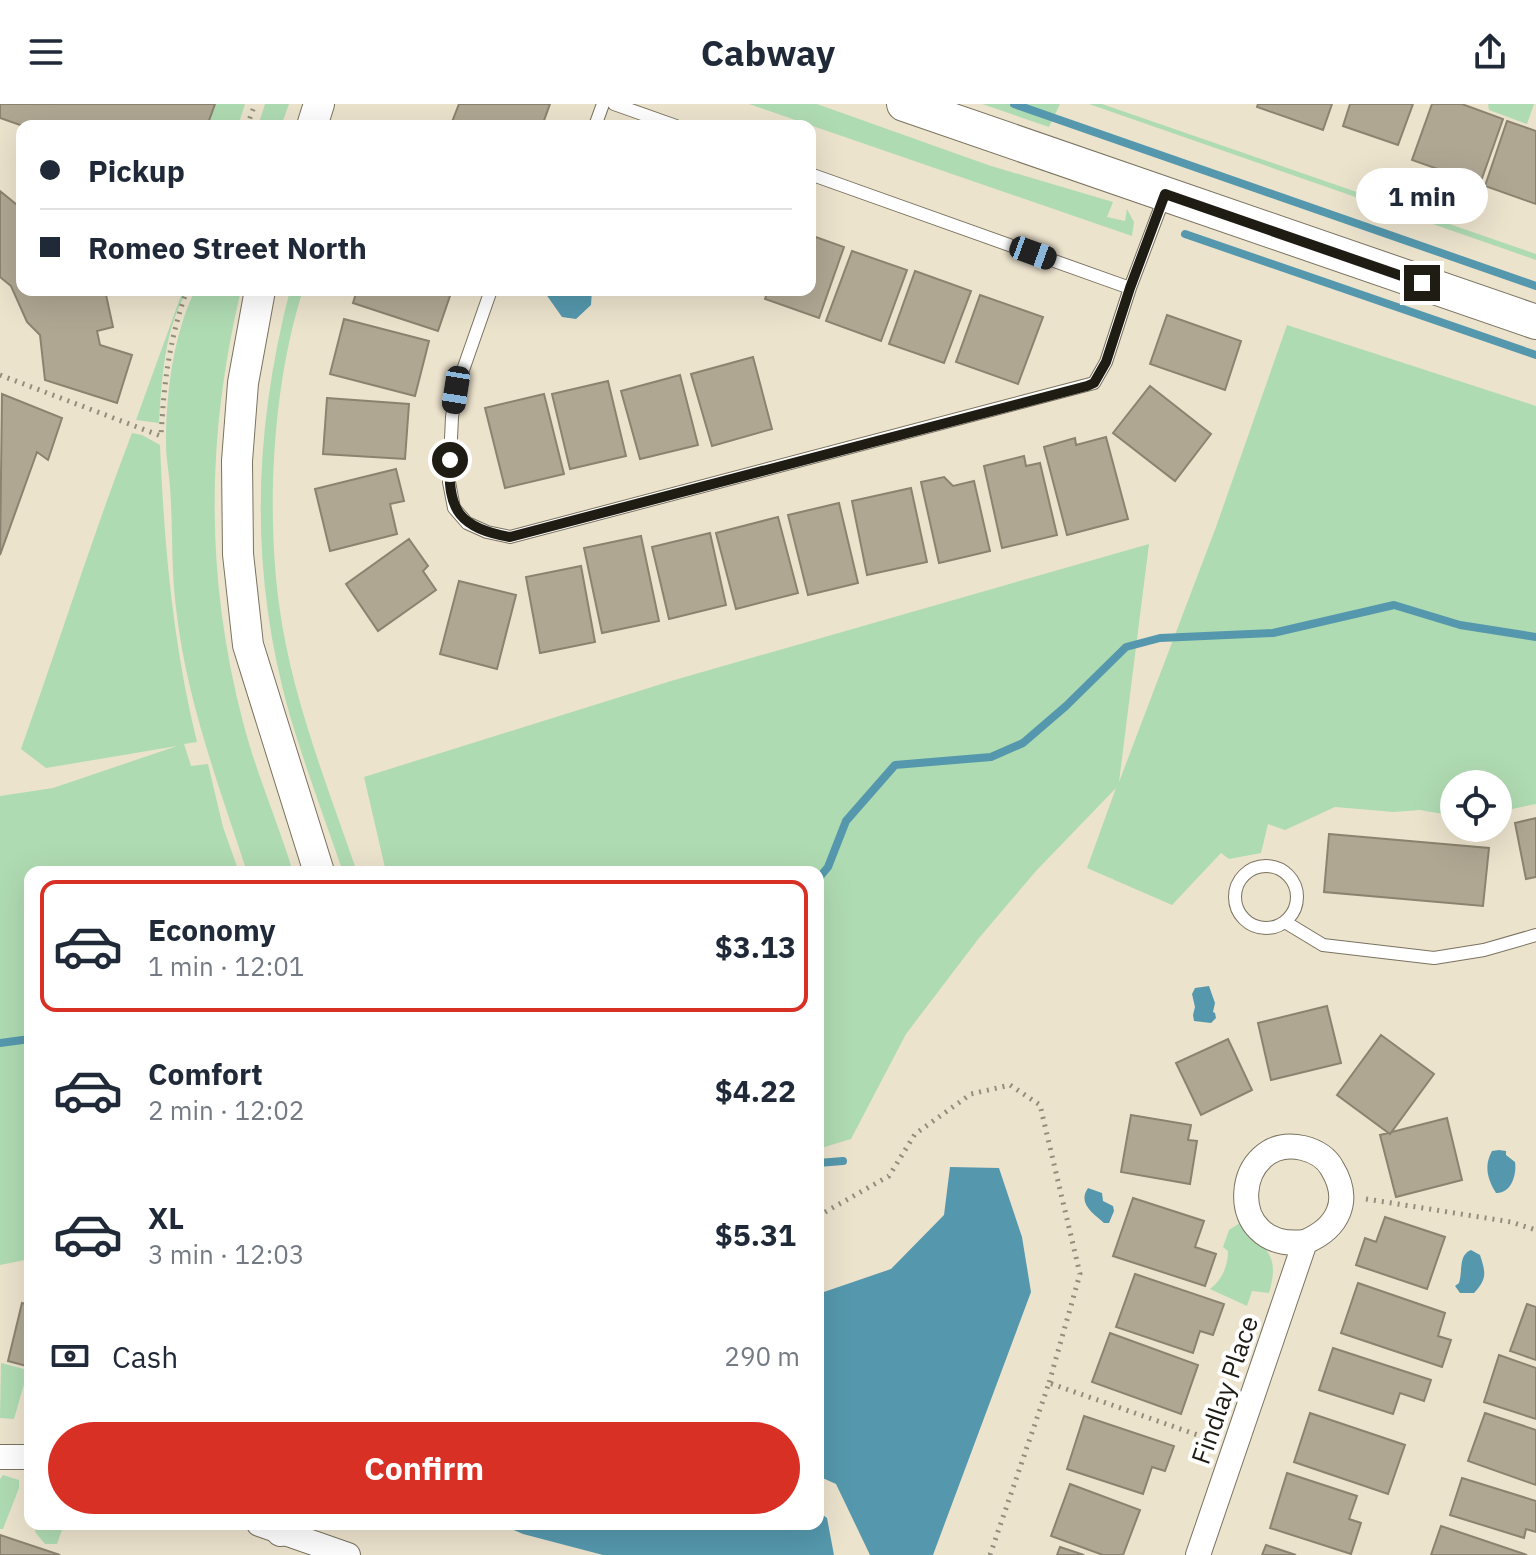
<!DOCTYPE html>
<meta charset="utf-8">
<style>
:root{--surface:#fff;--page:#f2f2f3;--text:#1f2937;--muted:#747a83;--line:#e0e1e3;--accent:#d93025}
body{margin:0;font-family:"IBM Plex Sans",sans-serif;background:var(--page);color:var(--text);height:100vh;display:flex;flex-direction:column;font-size:30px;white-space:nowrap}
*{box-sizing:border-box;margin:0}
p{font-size:26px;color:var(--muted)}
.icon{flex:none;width:44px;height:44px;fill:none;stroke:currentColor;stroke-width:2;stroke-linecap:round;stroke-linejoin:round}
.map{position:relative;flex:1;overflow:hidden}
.panel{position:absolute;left:24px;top:762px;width:800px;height:664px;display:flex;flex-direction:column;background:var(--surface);border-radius:16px;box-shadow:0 8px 32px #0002}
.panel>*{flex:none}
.banner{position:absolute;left:16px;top:16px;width:800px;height:176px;border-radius:16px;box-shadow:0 8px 32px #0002;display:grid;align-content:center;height:176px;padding:0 24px;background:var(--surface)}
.buttons{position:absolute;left:1440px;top:666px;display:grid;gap:16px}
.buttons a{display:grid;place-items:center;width:72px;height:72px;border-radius:50%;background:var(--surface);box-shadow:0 8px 32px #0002;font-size:40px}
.end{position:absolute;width:36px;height:36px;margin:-18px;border:10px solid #1f1c14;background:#fff;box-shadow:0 0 0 4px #fff}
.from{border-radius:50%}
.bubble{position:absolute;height:56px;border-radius:28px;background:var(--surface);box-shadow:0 8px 32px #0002;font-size:26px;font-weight:800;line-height:56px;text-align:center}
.car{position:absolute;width:24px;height:48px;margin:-24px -12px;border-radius:10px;box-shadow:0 0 6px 2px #0007;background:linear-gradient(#222 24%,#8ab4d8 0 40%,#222 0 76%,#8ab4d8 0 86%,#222 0)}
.banner b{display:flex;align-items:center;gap:28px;height:76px;font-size:30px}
.banner b+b{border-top:2px solid var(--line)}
.banner i{width:20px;height:20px;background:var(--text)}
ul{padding:14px 0 0;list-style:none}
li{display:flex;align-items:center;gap:24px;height:132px;margin:0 16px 12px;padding:0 8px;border:4px solid transparent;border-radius:16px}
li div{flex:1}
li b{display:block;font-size:30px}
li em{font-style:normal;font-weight:800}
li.on{border-color:var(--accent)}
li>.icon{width:72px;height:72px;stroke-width:1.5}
.pay{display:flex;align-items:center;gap:20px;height:88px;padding:0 24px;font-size:30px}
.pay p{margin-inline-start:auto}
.button{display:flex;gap:16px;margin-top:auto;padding:16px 24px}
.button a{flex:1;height:92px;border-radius:48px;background:var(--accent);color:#fff;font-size:32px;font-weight:800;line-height:92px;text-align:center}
header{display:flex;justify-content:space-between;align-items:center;height:104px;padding:0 24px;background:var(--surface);font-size:36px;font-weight:800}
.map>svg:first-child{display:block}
.green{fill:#afdbb2}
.water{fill:#5598ad}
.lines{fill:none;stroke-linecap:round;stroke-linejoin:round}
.stream{stroke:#5598ad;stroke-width:8}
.building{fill:#afa792;stroke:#8b836f;stroke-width:2}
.service-casing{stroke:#7a725f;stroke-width:14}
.minor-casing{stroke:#7a725f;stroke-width:26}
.tertiary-casing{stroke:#7a725f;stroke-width:32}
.secondary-casing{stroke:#7a725f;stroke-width:36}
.path{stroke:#938d7d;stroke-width:5;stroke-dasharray:2 6;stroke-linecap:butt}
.service{stroke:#fff;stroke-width:12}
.minor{stroke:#fff;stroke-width:24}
.tertiary{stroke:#fff;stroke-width:30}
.secondary{stroke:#fff;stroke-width:34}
.route{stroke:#1f1c14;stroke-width:10}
.labels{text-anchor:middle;stroke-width:8;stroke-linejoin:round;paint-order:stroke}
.street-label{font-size:26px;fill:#1f1c14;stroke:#fff}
</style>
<header><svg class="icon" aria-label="menu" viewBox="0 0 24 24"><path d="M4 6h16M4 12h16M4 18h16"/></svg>Cabway<svg class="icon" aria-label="share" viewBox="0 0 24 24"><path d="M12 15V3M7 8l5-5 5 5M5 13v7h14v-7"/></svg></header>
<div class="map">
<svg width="1536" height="1451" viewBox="0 0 1536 1451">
<rect width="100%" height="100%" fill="#ece3cd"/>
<!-- green -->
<path class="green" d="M200 0H245L238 22H194Z
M265 0H289L281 22H258Z
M749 0H817L988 61 1113 98 1107 113 1125 117 1127 105 1134 118 1132 132Z
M982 0H1060L1049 23Z
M1089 0H1102L1536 150V156Z
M1488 0H1534L1527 20 1489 6Z
M183 186H188C164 224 162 275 159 319L136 316Z
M195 186H241C206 333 205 472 243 618 256 669 278 718 293 768H247C219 682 186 595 176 504 171 464 173 423 170 383 169 368 166 354 166 340 166 289 173 232 195 186Z
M290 186H303C273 279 266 403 279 500 291 591 327 681 357 768H343C325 716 306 665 290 612 249 468 253 330 290 186Z
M1287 221 1536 302V700L1498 708V680H1454V712L1420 706 1394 708 1335 703 1285 726 1268 720 1261 749 1229 755 1221 749 1172 801 1087 764 1116 684 1036 767 979 834 906 930 851 1035 818 1045V768H386L364 673 671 577 1149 440 1119 678 1216 423Z
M132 329 142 331 160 341C164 440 173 541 197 638L184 640 191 662 208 660 223 723 239 768H30V1155L0 1161V692L53 684 177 642 46 664 21 645C59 539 92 433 132 329Z
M1240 1119C1264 1144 1281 1149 1269 1189L1252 1187 1247 1202 1210 1185C1222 1176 1228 1162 1228 1147L1223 1143 1229 1126Z
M1 1259 28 1266 14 1315 0 1314Z
M3 1371 19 1376V1384L3 1425H0V1375Z
M37 1420H64L57 1440H45L35 1428Z"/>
<!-- water -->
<path class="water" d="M543 186H592L591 201 576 215 562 213Z
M1209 882 1215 899 1213 908 1215 909 1216 914 1211 919 1194 917 1193 911 1195 903 1192 890 1195 884Z
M1499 1046 1506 1047V1051L1515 1058C1517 1071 1511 1090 1496 1089 1487 1075 1484 1061 1492 1047Z
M950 1063 999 1064 1022 1133 1031 1188 933 1451H870L836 1380 818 1372V1190L891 1165 944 1111Z
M1088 1084 1102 1089 1103 1097 1113 1102 1114 1107 1109 1119H1104C1094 1110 1077 1100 1088 1084Z
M1471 1146 1480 1151C1486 1169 1487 1175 1474 1189H1460L1455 1182 1459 1179C1463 1167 1458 1151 1471 1146Z
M818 1407 827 1414 834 1451H603L523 1430 500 1420H818Z"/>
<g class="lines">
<!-- stream -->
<path class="stream" d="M1014 0 1536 182
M1185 130 1536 251
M818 775 828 763 846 717 895 661 991 653 1023 639 1066 602 1126 543 1160 534 1273 529 1394 501 1460 521 1536 533
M0 939 30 935
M818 1059 843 1057"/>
</g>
<!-- building -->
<path class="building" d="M0 0H215L207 22H23L0 14Z
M459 0H550L542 22H462L452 18Z
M1258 0H1332L1323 26 1257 3Z
M1350 0H1413L1398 41 1343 22Z
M1432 0H1462L1503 15 1480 80 1412 56Z
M1507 17 1536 27V100L1485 82Z
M0 87 22 105V186H105L113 223 97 227 100 241 132 251 117 299 45 276 40 231 27 218 11 182 0 173Z
M810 131 844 143 819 214 765 195 768 186H810Z
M852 147 907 166 881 237 826 217Z
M915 167 971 187 944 259 889 240Z
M357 186H452L438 227 353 199Z
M980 191 1043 213 1018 280 956 258Z
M1167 211 1241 237 1225 286 1150 260Z
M344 215 429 237 415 292 330 270Z
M753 253 772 325 712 342 691 270Z
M680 271 698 341 640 355 621 287Z
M608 277 626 352 570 365 552 290Z
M1150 282 1211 330 1175 377 1113 329Z
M2 290 62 314 48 356 37 348 0 451Z
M544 290 564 370 505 384 485 304Z
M327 294 409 300 405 355 323 350Z
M1106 333 1128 415 1067 431 1044 343 1075 334 1076 341Z
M1024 352 1026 362 1040 359 1057 431 1002 444 984 362Z
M396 365 404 397 390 400 397 430 330 447 315 385Z
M944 373 953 382 974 377 990 447 939 459 921 378Z
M911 384 927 458 867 471 852 397Z
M839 399 858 479 808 491 788 411Z
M778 413 798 489 736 505 716 429Z
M710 429 726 501 669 515 652 443Z
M641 432 659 517 602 529 584 444Z
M409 435 428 462 423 467 436 486 378 527 346 480Z
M581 462 595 538 540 549 526 473Z
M459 477 516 491 497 565 440 550Z
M1536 714V773L1526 775 1515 719Z
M1329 730 1489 744 1483 802 1324 788Z
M1327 902 1341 959 1271 976 1258 919Z
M1381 931 1434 970 1390 1030 1337 991Z
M1228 935 1252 986 1201 1011 1176 959Z
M1131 1011 1191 1021 1188 1036 1197 1037 1190 1080 1121 1068Z
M1447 1014 1462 1076 1396 1093 1380 1031Z
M1133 1094 1204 1117 1195 1143 1216 1150 1205 1182 1113 1152Z
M1385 1113 1445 1133 1427 1185 1356 1161 1365 1134 1376 1138Z
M1135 1170 1224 1200 1213 1231 1200 1227 1193 1249 1116 1223Z
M1358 1179 1445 1209 1438 1232 1451 1236 1442 1263 1341 1229Z
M22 1199 30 1201V1263L8 1257Z
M1527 1200 1536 1203V1256L1510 1247Z
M1110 1229 1198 1261 1181 1310 1092 1278Z
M1333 1244 1431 1276 1424 1297 1400 1289 1393 1310 1319 1286Z
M1499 1251 1536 1264V1315L1484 1298Z
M1310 1309 1405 1341 1388 1390 1294 1358Z
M1485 1309 1536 1326V1381L1468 1357Z
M1084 1312 1174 1342 1165 1367 1152 1363 1143 1390 1067 1365Z
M1287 1369 1357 1392 1349 1415 1361 1419 1351 1450 1270 1424Z
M1462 1374 1536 1397V1428L1526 1425 1524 1434 1450 1411Z
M1070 1380 1140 1406 1123 1451H1103L1051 1432Z
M1441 1422 1527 1451H1431Z
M0 1431 60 1451H0Z
M1266 1441 1296 1451H1262Z
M1060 1443 1084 1451H1057Z"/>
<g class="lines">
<defs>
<path id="service" d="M614 0 676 22
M595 22 603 0
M810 70 1130 184
M491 186 456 286 452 313 449 378 454 404 467 419 487 428 510 433 1094 279 1106 258 1130 184 1164 94
M1235 793a31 31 0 1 1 62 0a31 31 0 1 1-62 0Z
M1285 818 1323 841 1434 854 1484 846 1536 831"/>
<path id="minor" d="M0 1353H30
M259 1420 348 1451
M1198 1451 1305 1138C1338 1124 1352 1097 1332 1064 1326 1053 1315 1047 1303 1044 1234 1028 1220 1148 1305 1138"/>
<path id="tertiary" d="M312 22 319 0
M260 186 243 279 237 357 238 450 248 541 319 768
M281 1427 283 1420"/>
<path id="secondary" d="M904 0 1536 218"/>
</defs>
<!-- service casing -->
<use href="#service" class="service-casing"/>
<!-- minor casing -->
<use href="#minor" class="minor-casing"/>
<!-- tertiary casing -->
<use href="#tertiary" class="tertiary-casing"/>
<!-- secondary casing -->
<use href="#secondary" class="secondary-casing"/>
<!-- path -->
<path class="path" d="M247 22 255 0
M0 271 161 332C164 279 169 236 187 186
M1366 1095 1511 1118 1536 1126
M818 1112 889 1072 915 1030 971 990 1010 981 1040 1001 1080 1170 1049 1279
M990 1451 1049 1279 1212 1336"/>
<!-- service -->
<use href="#service" class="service"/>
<!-- minor -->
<use href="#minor" class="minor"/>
<!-- tertiary -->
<use href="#tertiary" class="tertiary"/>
<!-- secondary -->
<use href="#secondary" class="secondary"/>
</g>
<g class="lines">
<!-- route -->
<path class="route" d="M450 356C447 407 460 424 510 433L1087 282 1094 279 1106 258 1130 184 1165 90 1422 179"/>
</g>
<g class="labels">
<!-- street labels -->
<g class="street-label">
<text transform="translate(1225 1286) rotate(-71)" y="9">Findlay Place</text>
</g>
</g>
</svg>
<div class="buttons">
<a><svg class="icon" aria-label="locate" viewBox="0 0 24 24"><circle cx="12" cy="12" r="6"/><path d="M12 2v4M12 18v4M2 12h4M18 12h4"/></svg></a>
</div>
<i class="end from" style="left:450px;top:356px"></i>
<i class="end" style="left:1422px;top:179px"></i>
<div class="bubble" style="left:1356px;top:64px;width:132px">1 min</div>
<i class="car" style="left:1033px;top:149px;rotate:110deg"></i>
<i class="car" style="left:456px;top:286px;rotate:189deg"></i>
<div class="banner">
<b><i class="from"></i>Pickup</b>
<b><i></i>Romeo Street North</b>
</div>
<section class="panel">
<ul>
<li class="on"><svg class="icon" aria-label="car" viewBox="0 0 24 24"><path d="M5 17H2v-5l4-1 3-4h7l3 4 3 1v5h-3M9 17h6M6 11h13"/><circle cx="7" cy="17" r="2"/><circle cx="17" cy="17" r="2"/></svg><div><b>Economy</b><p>1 min · 12:01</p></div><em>$3.13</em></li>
<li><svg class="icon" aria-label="car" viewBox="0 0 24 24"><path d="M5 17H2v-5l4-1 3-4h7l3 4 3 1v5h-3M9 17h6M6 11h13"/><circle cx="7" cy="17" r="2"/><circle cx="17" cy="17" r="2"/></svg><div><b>Comfort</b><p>2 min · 12:02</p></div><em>$4.22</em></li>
<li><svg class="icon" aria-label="car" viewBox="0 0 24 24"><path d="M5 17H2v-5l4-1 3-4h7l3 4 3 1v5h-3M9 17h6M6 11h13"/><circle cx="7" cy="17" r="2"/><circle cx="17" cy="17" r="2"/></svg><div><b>XL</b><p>3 min · 12:03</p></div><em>$5.31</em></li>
</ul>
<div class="pay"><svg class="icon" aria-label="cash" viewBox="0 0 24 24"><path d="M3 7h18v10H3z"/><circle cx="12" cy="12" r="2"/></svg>Cash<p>290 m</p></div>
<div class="button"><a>Confirm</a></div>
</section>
</div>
